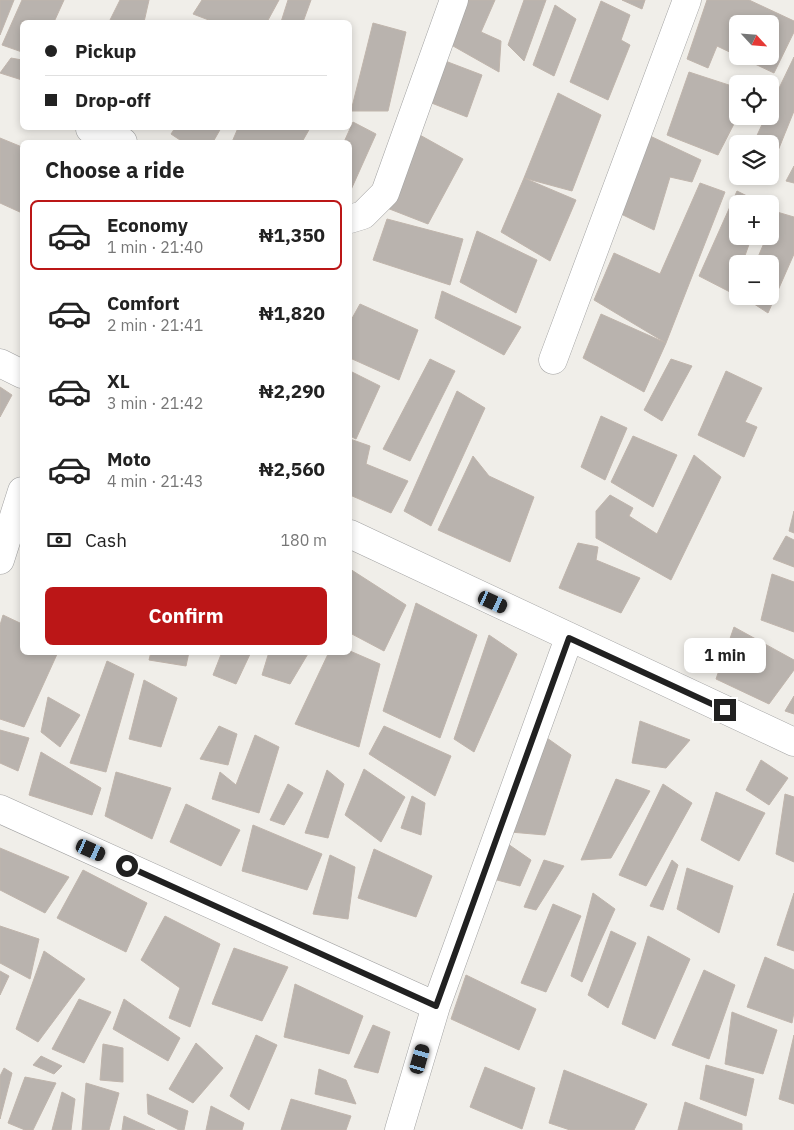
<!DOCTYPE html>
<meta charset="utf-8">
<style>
:root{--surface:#fff;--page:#f2f2f2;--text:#222;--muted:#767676;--line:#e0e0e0;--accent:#bb1617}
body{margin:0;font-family:"IBM Plex Sans",sans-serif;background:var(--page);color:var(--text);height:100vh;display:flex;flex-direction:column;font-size:19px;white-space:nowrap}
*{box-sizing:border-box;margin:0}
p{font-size:16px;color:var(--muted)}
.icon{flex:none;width:28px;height:28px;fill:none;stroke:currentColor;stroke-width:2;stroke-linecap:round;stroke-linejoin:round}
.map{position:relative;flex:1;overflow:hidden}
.panel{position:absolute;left:20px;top:140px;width:332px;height:515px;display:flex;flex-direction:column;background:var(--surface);border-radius:8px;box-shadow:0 2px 8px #0003}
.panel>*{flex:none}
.banner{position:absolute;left:20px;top:20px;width:332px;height:110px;border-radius:8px;box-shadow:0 2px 8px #0003;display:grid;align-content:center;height:110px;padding:0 25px;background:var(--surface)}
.needle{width:32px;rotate:116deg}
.controls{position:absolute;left:729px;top:15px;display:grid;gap:10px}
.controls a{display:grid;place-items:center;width:50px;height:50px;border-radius:8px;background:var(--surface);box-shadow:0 2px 8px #0003;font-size:25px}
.end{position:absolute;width:22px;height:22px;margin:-11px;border:6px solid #212121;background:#fff;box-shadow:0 0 0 2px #fff}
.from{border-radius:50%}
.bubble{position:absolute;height:35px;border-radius:8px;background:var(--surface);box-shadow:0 2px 8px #0003;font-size:16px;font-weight:800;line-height:35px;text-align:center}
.car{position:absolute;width:15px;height:30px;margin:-15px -8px;border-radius:6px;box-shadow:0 0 4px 1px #0007;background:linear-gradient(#222 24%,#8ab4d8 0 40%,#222 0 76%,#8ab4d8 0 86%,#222 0)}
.banner b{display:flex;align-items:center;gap:18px;height:48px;font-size:19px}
.banner b+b{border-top:1px solid var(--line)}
.banner i{width:12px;height:12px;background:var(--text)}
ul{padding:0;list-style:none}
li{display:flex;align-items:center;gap:15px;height:70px;margin:0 10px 8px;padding:0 15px;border:2px solid transparent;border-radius:8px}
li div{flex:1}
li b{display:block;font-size:19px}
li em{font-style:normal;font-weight:800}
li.current{border-color:var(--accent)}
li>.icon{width:45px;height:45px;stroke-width:1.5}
h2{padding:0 25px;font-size:22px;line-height:60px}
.pay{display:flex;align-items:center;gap:12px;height:55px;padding:0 25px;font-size:19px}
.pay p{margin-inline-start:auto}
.action{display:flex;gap:10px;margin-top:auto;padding:10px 25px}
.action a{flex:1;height:58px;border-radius:8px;background:var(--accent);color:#fff;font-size:20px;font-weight:800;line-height:58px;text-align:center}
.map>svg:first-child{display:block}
.building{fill:#b9b3ae;stroke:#c0b5ac}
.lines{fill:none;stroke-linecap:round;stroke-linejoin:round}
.street-casing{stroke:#a2a2a2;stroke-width:29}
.street{stroke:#fff;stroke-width:28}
.route{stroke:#212121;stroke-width:6}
</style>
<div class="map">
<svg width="794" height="1130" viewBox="0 0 794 1130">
<rect width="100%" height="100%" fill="#f0eee9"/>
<!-- building -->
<path class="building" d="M0 0H14L0 35Z
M22 0H64L54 22H22V52L2 45Z
M120 0H149L144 22H109Z
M202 0H279L267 22H214L193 14Z
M288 0H311L303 22H281Z
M462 0H495L481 32 501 41 499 72 446 42Z
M524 0H546L524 61 508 45Z
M622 0H645L642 9Z
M707 0H749L794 21V32L774 73 738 56H770V24H738V56L717 46 708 68 687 59Z
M601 1 630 15 621 40 630 45 608 100 570 82Z
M555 5 576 19 554 76 533 65Z
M373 23 406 32 388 111H351Z
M794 57V111L771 168 770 144H753L766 116H770V107Z
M11 58 22 60V80L0 73Z
M440 59 482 75 467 117 429 102Z
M689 72 738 88V116L718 155 667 135Z
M558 93 601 115 572 191 524 178Z
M353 122 376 134 350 192V142H344Z
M175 128H221L213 142H183L171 134Z
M238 128H310L302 142H232Z
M418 134 463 159 428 224 387 208Z
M650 136 701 160 692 182 670 177 654 230 621 214Z
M0 138 22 147V213L0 203Z
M794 166V183L786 181Z
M524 178 576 200 550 261 501 232Z
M700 183 725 192 666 343 594 300 614 253 660 274Z
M737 191 763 204H738V236H752L742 264H738V276L732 293 699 276Z
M777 212 794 217V254L768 313 742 296H770V264H755L767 236H770V229Z
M387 219 463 239 450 285 373 260Z
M477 231 537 260 516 313 460 282Z
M442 291 521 327 504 355 435 318Z
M360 304 418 330 399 380 350 358V322Z
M601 314 666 343 644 392 583 358Z
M430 359 455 371 410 461 383 449Z
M671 359 692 366 662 421 644 410Z
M350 371 380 386 356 439 350 436Z
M726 371 762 388 745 422 757 427 744 457 698 435Z
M0 387 12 395 0 417Z
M457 391 485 408 431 526 404 511Z
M601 416 627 428 605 480 581 467Z
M633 436 677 455 653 507 611 482Z
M350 439 370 446 366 464 408 481 391 513 350 495Z
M694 455 721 477 671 580 596 538V511L610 495 633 508 629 516 657 534Z
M473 456 489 476 534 497 510 562 438 530Z
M794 511V533L789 531Z
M786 536 794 540V567L773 559Z
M578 543 598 547 596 560 640 578 621 613 559 588Z
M350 569 406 605 384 651 350 633Z
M772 574 794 582V632L761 620Z
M416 603 477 635 440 738 383 711Z
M3 615 22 624V652H58L24 727 0 719V625Z
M734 627 794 660V670L769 704 716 679Z
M489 635 517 654 474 752 454 739Z
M350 651 380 664 359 747 295 724 329 652H350Z
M151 652H189L186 666 149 660Z
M222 652H251L236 684 213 675Z
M269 652H309L290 684 262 675Z
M107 661 134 674 106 772 70 763Z
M144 680 177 698 161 747 129 739Z
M794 696V714L785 711Z
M48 697 80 715 60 747 41 732Z
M640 721 690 740 666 768 632 763Z
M219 726 237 734 228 765 200 759Z
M384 726 451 756 435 796 369 754Z
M0 730 29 738 18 771 0 763Z
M255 735 279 747 259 813 212 799 220 772 236 785Z
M547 738 571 755 545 835 510 832Z
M41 752 101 788 92 815 29 795Z
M761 760 788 778 769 805 746 790Z
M364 769 405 797 381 842 345 815Z
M327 770 344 784 328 838 305 833Z
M116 772 171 788 152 839 105 816Z
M616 779 650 791 611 858 581 860Z
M288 784 303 793 284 825 270 820Z
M663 784 692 803 646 886 619 875Z
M716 792 765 813 739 861 701 840Z
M785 794 794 797V862L776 854Z
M412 796 425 803 421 835 401 828Z
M186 804 240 830 221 866 170 842Z
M253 825 322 854 307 890 242 871Z
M508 844 531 860 520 886 497 880Z
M0 848 69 877 45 913 0 890Z
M374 849 432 876 416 917 358 898Z
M330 855 355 867 348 919 313 914Z
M544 860 564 866 536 910 524 907Z
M672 860 678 865 663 910 650 906Z
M687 868 733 886 719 933 677 909Z
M83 870 147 903 126 952 57 918Z
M593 893 615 909 582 982 571 976Z
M794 893V951L777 945Z
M553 904 581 916 546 992 521 983Z
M165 916 220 944 190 1027 169 1018 180 988 141 960Z
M0 926 39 939 30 979 0 963Z
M611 931 636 943 608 1008 588 995Z
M648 936 690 959 655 1039 622 1024Z
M234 948 288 967 262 1021 212 1004Z
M44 951 85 979 38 1042 16 1029Z
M765 957 794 970V1012L792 1023 747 1007Z
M704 970 735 985 709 1059 672 1045Z
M0 971 9 976 0 995Z
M466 975 536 1009 519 1050 451 1019Z
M295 984 363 1016 349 1054 284 1037Z
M79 999 111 1012 84 1063 52 1049Z
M124 999 180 1038 168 1061 113 1029Z
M732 1012 777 1030 763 1074 725 1064Z
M373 1025 390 1032 378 1073 354 1067Z
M256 1035 277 1045 249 1110 230 1096Z
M794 1035V1104L779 1099Z
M196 1043 223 1068 193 1103 169 1089Z
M103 1044 123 1048V1082L100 1080Z
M41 1056 62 1066 54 1074 33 1065Z
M706 1065 754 1079 746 1116 700 1099Z
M485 1067 535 1088 522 1129 470 1107Z
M4 1068 12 1073 0 1119V1076Z
M319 1069 346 1080 356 1104 315 1094Z
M564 1070 647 1104 634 1130H570L549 1123Z
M25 1077 56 1083 33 1130H25L8 1123Z
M86 1083 119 1093 109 1130H82Z
M62 1092 75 1099 71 1130H52Z
M147 1094 188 1111 184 1130H179L148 1114Z
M291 1099 351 1116 346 1130H281Z
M685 1102 742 1124V1130H678Z
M211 1106 244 1123 242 1130H206Z
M124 1116 155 1130H122Z"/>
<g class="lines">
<defs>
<path id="street" d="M90 129 123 142
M350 219 363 215 385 193 454 0
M553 360 687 0
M0 363 22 374
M350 534 794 742
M0 560 22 491
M0 809 436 1006
M399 1130 436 1006 569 638"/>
</defs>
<!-- street casing -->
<use href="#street" class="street-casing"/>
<!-- street -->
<use href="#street" class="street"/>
</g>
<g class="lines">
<!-- route -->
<path class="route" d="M127 866 436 1006 569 638 725 710"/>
</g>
</svg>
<div class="controls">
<a><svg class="needle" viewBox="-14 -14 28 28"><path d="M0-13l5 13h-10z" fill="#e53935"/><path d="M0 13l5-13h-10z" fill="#767676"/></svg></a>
<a><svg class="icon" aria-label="locate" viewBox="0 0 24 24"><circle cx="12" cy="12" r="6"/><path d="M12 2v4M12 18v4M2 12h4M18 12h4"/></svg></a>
<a><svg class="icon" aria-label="layers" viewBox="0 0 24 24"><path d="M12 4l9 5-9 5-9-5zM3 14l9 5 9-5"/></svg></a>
<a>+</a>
<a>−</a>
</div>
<i class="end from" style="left:127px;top:866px"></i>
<i class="end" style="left:725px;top:710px"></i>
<div class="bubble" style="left:684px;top:638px;width:82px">1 min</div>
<i class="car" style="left:493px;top:602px;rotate:115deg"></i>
<i class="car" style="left:91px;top:850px;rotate:114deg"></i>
<i class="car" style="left:420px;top:1059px;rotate:16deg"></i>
<div class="banner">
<b><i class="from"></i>Pickup</b>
<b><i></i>Drop-off</b>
</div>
<section class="panel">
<h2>Choose a ride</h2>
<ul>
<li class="current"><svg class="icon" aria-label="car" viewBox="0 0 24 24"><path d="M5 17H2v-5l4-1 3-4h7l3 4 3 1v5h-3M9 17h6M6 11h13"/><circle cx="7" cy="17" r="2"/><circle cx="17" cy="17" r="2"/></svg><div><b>Economy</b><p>1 min · 21:40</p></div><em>₦1,350</em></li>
<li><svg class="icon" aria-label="car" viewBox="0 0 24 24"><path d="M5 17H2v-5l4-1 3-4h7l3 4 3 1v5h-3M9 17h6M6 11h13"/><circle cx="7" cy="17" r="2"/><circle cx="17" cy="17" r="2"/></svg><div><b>Comfort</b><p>2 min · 21:41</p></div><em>₦1,820</em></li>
<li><svg class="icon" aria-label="car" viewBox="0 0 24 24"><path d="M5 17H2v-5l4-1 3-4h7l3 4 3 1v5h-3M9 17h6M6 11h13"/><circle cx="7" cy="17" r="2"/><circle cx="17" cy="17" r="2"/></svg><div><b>XL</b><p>3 min · 21:42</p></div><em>₦2,290</em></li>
<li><svg class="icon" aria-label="car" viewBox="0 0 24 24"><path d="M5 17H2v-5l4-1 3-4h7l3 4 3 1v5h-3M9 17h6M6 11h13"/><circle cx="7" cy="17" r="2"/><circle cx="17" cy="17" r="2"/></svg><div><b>Moto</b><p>4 min · 21:43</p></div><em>₦2,560</em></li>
</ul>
<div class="pay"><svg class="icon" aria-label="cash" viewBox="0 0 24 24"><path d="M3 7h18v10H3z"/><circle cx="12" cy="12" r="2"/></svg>Cash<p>180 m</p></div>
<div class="action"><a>Confirm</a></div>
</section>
</div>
